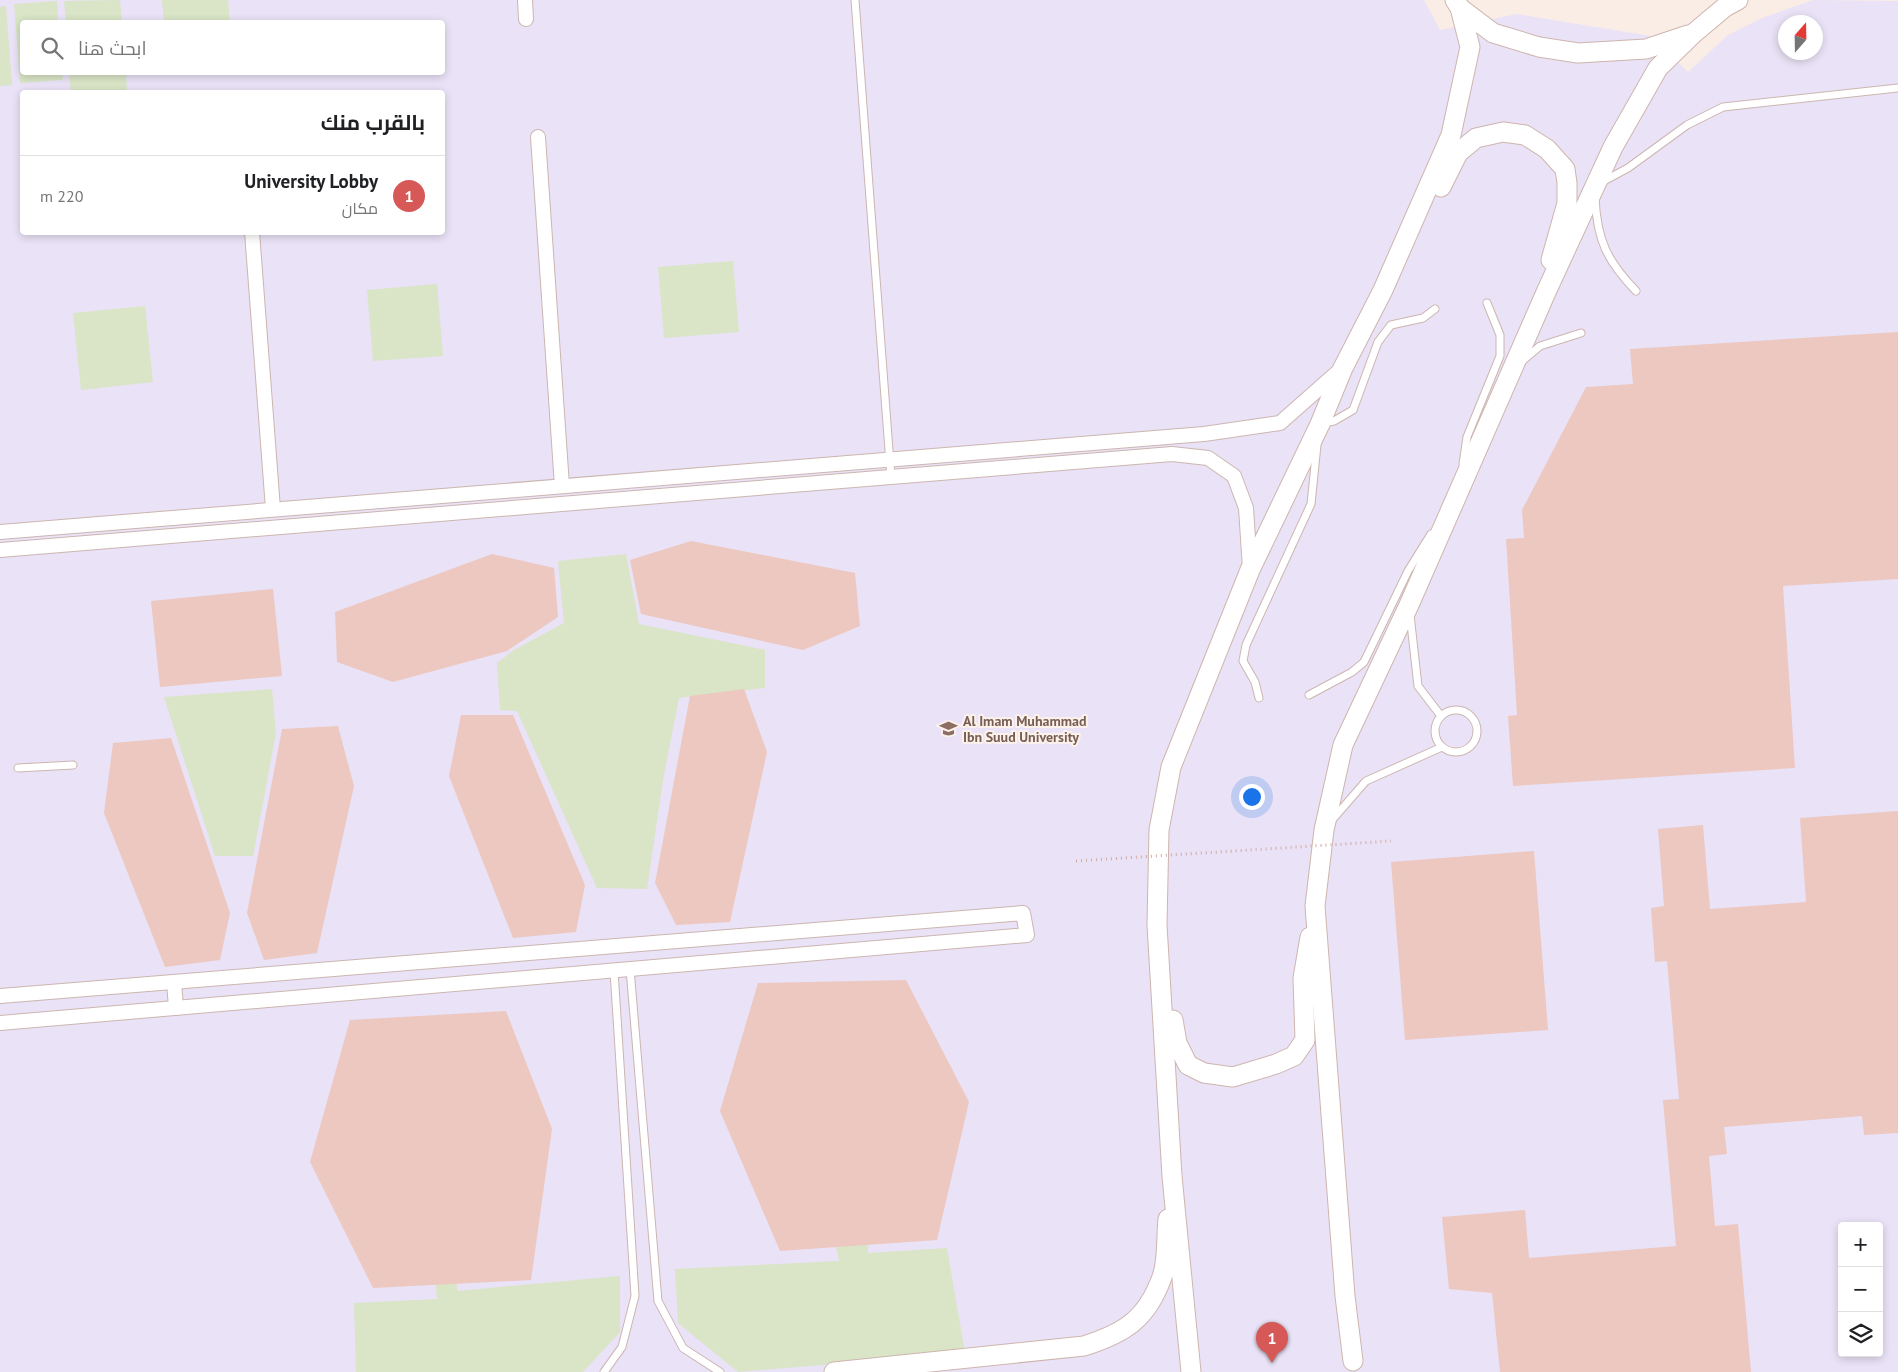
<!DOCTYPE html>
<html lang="ar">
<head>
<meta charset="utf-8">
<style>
  body { margin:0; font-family:"PT Sans",Cairo,sans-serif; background:#f2f2f2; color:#202124; direction:rtl }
  .controls { position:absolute; right:15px; bottom:15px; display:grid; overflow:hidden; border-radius:5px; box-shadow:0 2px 8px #0003 }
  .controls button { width:45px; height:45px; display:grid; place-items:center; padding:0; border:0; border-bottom:1px solid #e0e0e0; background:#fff; color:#202124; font:25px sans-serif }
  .compass { position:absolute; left:1778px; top:15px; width:45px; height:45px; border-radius:50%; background:#fff; box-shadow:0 2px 8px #0003; rotate:20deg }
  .you { position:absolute; left:1251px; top:796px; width:18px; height:18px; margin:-12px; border:4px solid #fff; border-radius:50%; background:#1a73e8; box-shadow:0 0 0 8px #1a73e833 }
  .badge { display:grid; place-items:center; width:32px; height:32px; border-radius:50%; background:#d65958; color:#fff; font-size:16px; font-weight:700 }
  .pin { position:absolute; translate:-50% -41px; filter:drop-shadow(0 1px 2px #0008) }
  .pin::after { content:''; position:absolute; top:26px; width:18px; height:15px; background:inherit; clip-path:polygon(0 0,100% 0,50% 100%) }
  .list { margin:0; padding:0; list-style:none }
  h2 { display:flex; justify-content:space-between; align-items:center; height:65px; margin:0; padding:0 20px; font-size:21px }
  h2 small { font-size:16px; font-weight:400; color:#757577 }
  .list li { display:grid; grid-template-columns:32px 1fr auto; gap:15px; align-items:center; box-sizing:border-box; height:80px; padding:0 20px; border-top:1px solid #e0e0e0 }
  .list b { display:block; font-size:19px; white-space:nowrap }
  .list p { margin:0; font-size:16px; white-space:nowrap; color:#757577 }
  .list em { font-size:16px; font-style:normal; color:#757577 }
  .icon { flex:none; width:28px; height:28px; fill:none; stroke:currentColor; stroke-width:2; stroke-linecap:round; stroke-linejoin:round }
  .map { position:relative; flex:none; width:1898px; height:1372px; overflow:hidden; direction:ltr }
  .search { position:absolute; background:#fff; box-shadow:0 2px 8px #0003; left:20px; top:20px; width:425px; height:55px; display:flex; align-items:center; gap:12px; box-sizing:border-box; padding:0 18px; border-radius:5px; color:#757577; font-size:19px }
  .panel { position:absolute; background:#fff; box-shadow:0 2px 8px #0003; left:20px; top:90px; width:425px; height:145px; border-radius:5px; direction:rtl }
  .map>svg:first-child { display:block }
  .education { fill:#eae2f6; fill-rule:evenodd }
  .green { fill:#d9e5c6 }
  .building { fill:#ecc8c0 }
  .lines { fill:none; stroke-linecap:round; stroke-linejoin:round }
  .lane-casing { stroke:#ccb6b0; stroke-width:9 }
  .street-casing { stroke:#ccb6b0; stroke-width:16 }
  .secondary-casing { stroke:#ceb5ae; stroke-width:21 }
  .lane { stroke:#fff; stroke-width:7 }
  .street { stroke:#fff; stroke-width:14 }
  .secondary { stroke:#fff; stroke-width:19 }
  .path-bridge { stroke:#d0aba4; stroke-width:3; stroke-dasharray:1 4; stroke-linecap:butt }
  .labels { text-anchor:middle; stroke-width:4; stroke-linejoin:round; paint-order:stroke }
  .education-label { font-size:14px; font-weight:bold; fill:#785e54; stroke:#fdf2eb; text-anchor:start }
</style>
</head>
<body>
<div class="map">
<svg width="1898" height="1372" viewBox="0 0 1898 1372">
  <rect width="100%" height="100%" fill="#faede5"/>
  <path class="education" d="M 0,0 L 1424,0 L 1440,30 L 1517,14 L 1651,36 L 1688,72 L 1728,35 L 1762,18 L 1813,0 L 1898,1 L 1898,1372 L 0,1372 ZM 22,22 L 442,22 L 442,72 L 22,72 ZM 1786,22 L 1816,22 L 1816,52 L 1786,52 ZM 22,92 L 442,92 L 442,232 L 22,232 ZM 1842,1226 L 1879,1226 L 1879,1353 L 1842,1353 Z"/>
  <g class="green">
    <polygon points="120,0 122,22 66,22 64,1"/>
    <polygon points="162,0 228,0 230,22 164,22"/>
    <polygon points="57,1 58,22 22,22 22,72 62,73 63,80 20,83 14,4"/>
    <polygon points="6,6 12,85 0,86 0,7"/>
    <polygon points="69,73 126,73 127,92 71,92"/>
    <polygon points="733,261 739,332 664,338 658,267"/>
    <polygon points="437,284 443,356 373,361 367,290"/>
    <polygon points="145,306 153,382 81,390 73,313"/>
    <polygon points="626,554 639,624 765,650 765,688 679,698 663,780 647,889 597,888 517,711 500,710 497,663 514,650 564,623 558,561"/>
    <polygon points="272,689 276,733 253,856 215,856 164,697"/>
    <polygon points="812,1130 863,1170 868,1253 947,1248 965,1353 738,1372 678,1323 675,1269 839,1261"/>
    <polygon points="452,1201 457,1291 620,1276 620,1332 583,1372 356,1372 354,1303 437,1299 429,1223"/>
  </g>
  <g class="building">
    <polygon points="1898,332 1898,579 1783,586 1795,768 1513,786 1508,716 1517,715 1506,539 1524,538 1522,510 1586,387 1633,384 1630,349"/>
    <polygon points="691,541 855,573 860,626 803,650 641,614 630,560"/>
    <polygon points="492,554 554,568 558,617 507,651 393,682 337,662 335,612"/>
    <polygon points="273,589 282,676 160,687 151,601"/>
    <polygon points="744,689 767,752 730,922 676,925 655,883 690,696"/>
    <polygon points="461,715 513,715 585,885 576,932 513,938 449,776"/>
    <polygon points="338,726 354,786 317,953 264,960 247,913 282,729"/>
    <polygon points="171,738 230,913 220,960 165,967 104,813 113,743"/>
    <polygon points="1898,811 1898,1133 1864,1135 1862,1116 1724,1127 1727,1154 1709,1156 1715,1226 1738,1224 1751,1372 1500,1372 1492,1293 1449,1289 1442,1217 1525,1210 1529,1258 1676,1246 1663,1100 1679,1099 1667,961 1655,962 1651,908 1664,906 1658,829 1703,825 1710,909 1806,902 1800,818"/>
    <polygon points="1534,851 1548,1030 1405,1040 1391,862"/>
    <polygon points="906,980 969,1102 937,1240 780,1251 720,1111 758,983"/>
    <polygon points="506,1011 552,1129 531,1280 373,1288 310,1162 350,1020"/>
  </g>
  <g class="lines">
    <defs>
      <g id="lane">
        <polyline points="855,0 891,477"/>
        <polyline points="1602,182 1628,168 1687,125 1723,107 1898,88"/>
        <path d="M 1595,198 C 1597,240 1607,261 1636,291"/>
        <polyline points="1521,362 1540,346 1581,333"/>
        <polyline points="1324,423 1334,421 1353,410 1378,342 1391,325 1423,318 1435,309"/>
        <polyline points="1463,464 1467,437 1500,356 1500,335 1487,303"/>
        <polyline points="1410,615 1418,686 1441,716"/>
        <polyline points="1309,695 1352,672 1364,662 1408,571 1431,534"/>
        <polyline points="1259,698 1255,682 1243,661 1246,645 1311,504 1317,445"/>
        <circle cx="1456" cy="731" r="21"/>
        <polyline points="18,768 73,765"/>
        <polyline points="1332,820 1366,781 1442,747"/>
        <polyline points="630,969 658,1301 683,1348 720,1372"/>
        <polyline points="604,1372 622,1347 635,1296 614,971"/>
      </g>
      <g id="street">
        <polyline points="525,0 526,19"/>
        <polyline points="538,137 562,486"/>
        <polyline points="252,232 273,509"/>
        <polyline points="0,532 1204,434 1280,423 1340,370"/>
        <polyline points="0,550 1172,454 1208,458 1234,476 1246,508 1250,569"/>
        <polyline points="174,982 176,1008"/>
        <polyline points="0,996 1023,913 1027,935 0,1023"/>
      </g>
      <g id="secondary">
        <polyline points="1460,8 1493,33 1539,47 1578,53 1646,49 1688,35"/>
        <polyline points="1441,187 1458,153 1476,138 1503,132 1525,135 1547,149 1565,169 1567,183 1567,203 1551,260"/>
        <polyline points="1173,1020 1177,1043 1188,1065 1204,1073 1233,1077 1276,1064 1294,1056 1305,1040 1303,978 1310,937"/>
        <polyline points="1353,1361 1345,1296 1315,906 1324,830 1343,745 1409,605 1547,290 1613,147 1658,68 1694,33 1725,7 1738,0"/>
        <path d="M 834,1372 L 1084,1346 C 1125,1333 1147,1319 1162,1277 C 1168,1261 1166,1237 1168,1219"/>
        <polyline points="1191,1372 1172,1176 1157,925 1159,830 1171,767 1250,570 1320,424 1343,368 1383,290 1451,135 1470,47 1460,8 1455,0"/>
      </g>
    </defs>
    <use href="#lane" class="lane-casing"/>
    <use href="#street" class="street-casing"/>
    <use href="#secondary" class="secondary-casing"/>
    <use href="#lane" class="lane"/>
    <use href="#street" class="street"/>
    <use href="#secondary" class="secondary"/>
    <polyline class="path-bridge" points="1076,861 1391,841"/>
  </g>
  <defs>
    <symbol id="university-bare" viewBox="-9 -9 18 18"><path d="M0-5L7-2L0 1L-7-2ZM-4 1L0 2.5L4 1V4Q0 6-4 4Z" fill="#8d6e63" stroke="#fdf2eb" stroke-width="2.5" paint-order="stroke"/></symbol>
  </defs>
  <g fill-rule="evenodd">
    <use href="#university-bare" x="936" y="716" width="25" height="25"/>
  </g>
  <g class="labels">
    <g class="education-label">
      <text x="963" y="726">Al Imam Muhammad<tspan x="963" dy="16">Ibn Suud University</tspan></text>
    </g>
  </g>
</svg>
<div class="controls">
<button>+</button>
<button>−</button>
<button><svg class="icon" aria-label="layers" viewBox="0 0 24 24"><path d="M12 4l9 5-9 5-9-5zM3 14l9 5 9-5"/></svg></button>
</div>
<svg class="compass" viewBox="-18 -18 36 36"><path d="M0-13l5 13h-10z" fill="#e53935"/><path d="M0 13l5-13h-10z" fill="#757577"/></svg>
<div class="you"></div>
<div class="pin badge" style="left:1272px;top:1363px">1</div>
<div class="search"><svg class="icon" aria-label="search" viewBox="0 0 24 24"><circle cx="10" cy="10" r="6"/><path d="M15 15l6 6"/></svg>ابحث هنا</div>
<section class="panel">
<h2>بالقرب منك<small></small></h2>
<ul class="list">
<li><span class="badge">1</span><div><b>University Lobby</b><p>مكان</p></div><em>220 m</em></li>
</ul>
</section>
</div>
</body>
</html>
